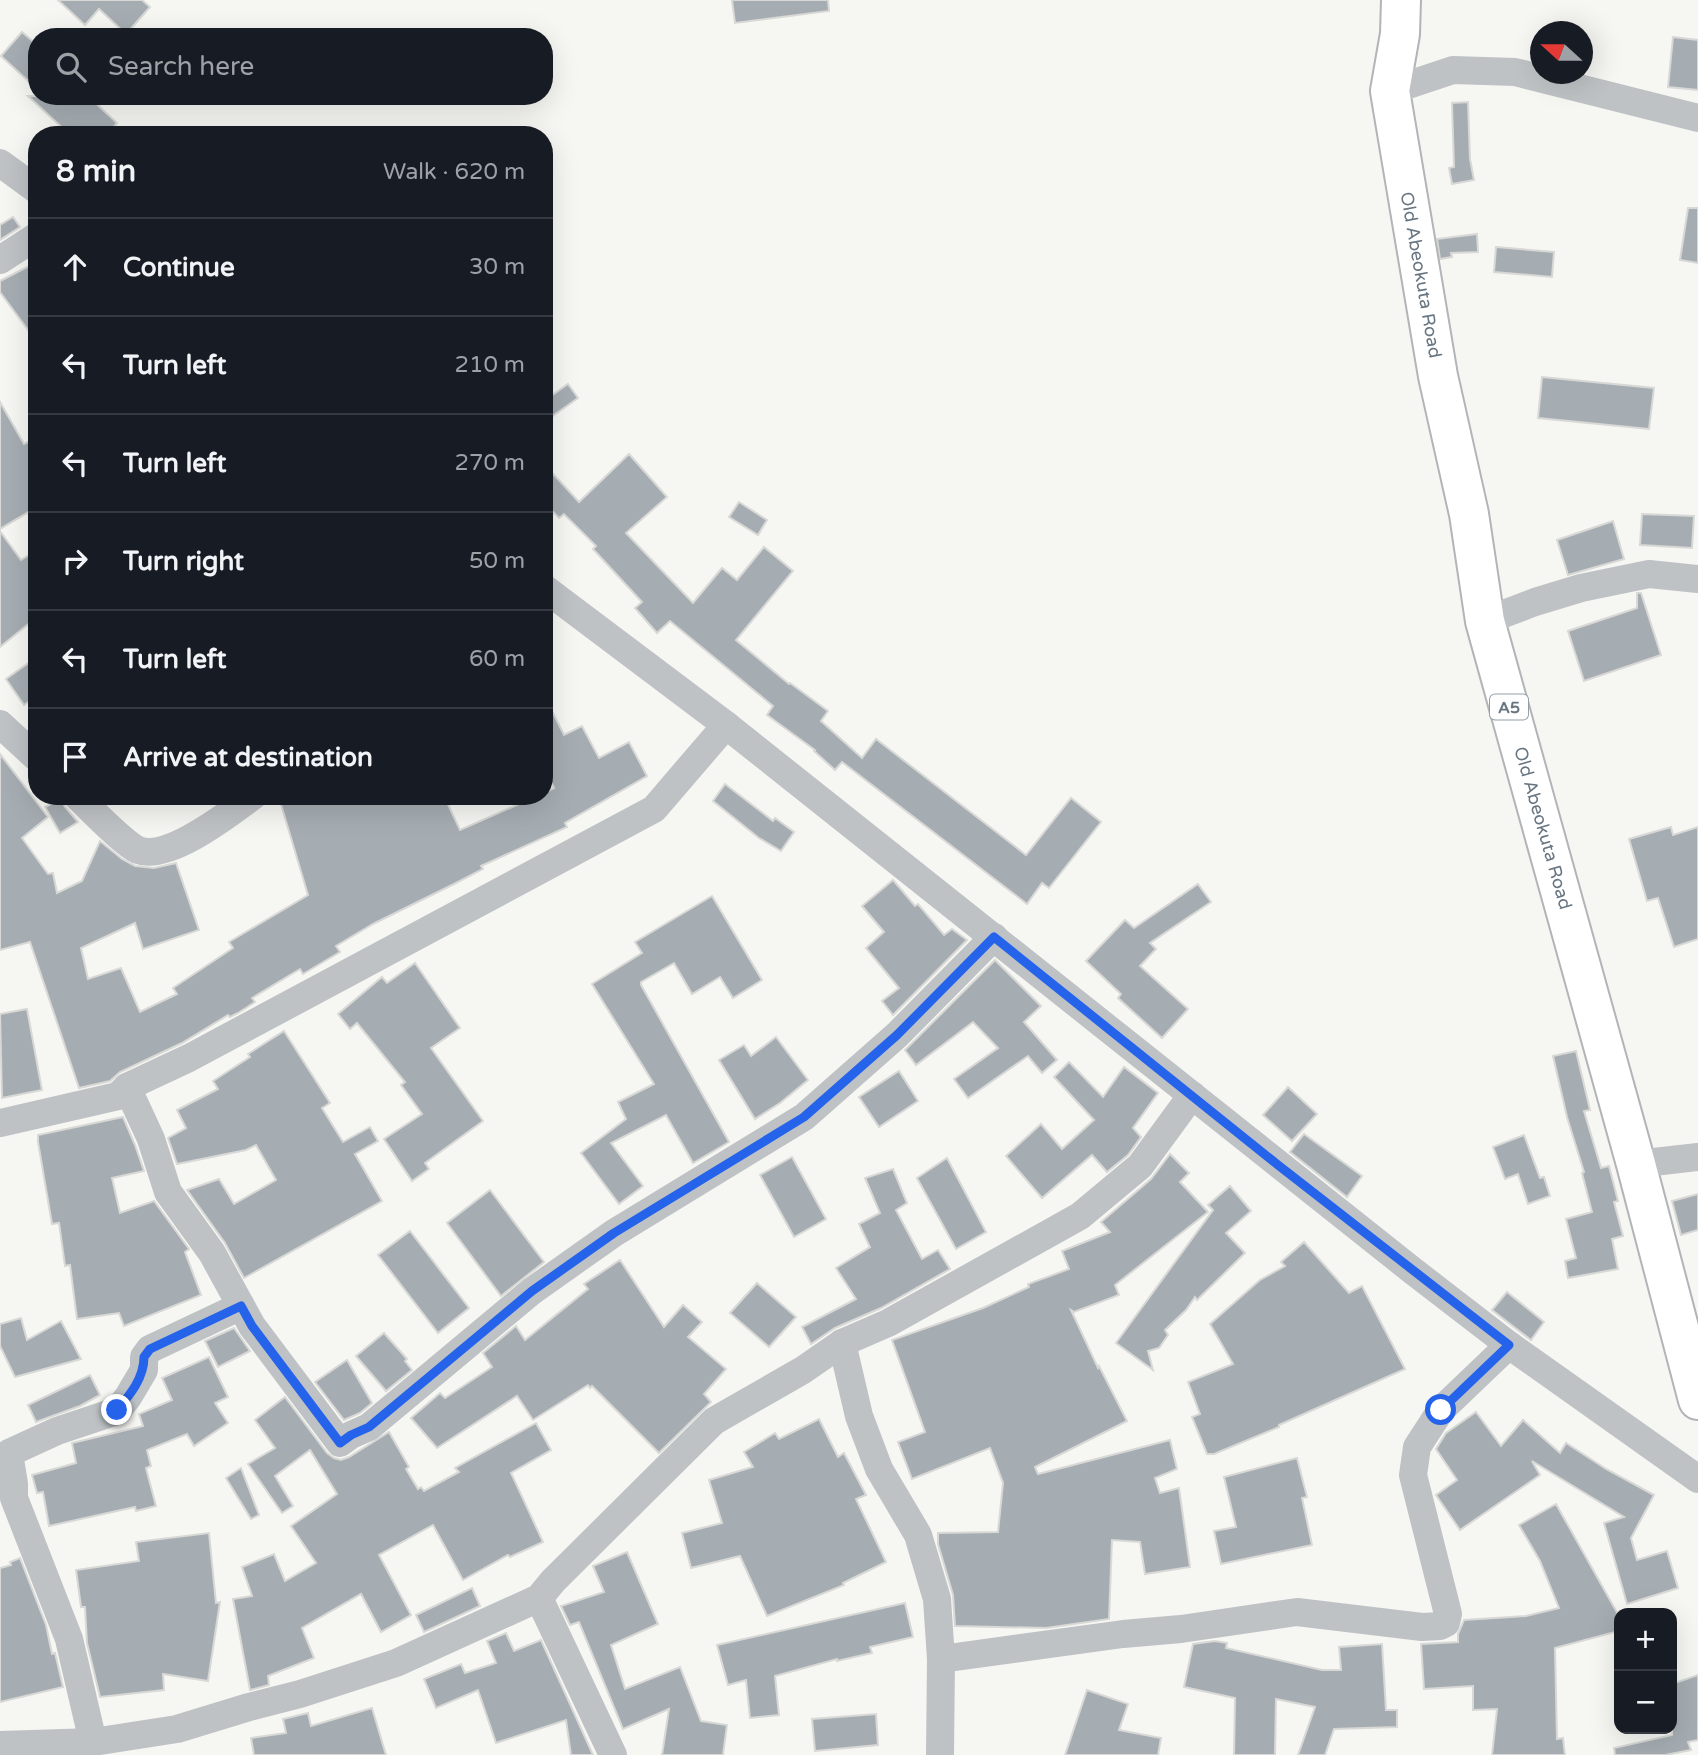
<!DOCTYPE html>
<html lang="en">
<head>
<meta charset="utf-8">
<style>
  body { margin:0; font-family:"Varela Round",sans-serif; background:#20242c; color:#f1f3f6 }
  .controls { position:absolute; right:21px; bottom:21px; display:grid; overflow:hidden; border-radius:14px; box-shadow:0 7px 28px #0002 }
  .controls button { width:63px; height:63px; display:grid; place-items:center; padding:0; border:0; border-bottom:2px solid #363941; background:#171b24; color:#f1f3f6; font:35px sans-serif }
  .compass { position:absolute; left:1530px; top:21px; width:63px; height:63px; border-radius:50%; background:#171b24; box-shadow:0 7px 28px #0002; rotate:291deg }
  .stop { position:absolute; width:21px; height:21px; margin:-16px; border:5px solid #2563eb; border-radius:50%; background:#fff }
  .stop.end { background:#2563eb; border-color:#fff; box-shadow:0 2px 7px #0008 }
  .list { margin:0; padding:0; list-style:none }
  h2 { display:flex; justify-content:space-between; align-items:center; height:91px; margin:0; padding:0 28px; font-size:30px }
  h2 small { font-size:23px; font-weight:400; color:#9ea1a6 }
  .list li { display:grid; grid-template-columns:46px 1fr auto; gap:21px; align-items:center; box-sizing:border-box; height:98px; padding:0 28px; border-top:2px solid #363941 }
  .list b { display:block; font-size:26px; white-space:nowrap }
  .list em { font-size:23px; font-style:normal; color:#9ea1a6 }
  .icon { flex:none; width:38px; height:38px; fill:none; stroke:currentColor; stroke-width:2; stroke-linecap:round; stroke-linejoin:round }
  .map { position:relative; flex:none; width:1698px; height:1755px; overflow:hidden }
  .search { position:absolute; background:#171b24; box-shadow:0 7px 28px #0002; left:28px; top:28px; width:525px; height:77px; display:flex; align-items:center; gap:18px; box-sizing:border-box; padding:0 24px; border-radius:28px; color:#9ea1a6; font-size:26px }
  .panel { position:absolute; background:#171b24; box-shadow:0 7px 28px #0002; left:28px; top:126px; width:525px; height:679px; border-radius:28px }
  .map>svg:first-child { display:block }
  .building { fill:#a6adb2; stroke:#d8d8d6; stroke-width:2 }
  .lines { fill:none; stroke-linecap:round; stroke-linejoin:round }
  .highway-casing { stroke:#b1b5b8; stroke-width:42 }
  .minor { stroke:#bec2c5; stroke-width:28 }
  .highway { stroke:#fff; stroke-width:38 }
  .route { stroke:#2563eb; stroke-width:9 }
  .labels { text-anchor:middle; stroke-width:7; stroke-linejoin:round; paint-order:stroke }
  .shield { fill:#fff; stroke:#959fa8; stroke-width:2 }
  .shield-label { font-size:16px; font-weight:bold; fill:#687682 }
  .street-label { font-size:18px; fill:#687682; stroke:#fff }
</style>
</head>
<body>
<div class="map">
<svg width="1698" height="1755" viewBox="0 0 1698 1755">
  <rect width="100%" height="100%" fill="#f6f6f3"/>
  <g class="building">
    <polygon points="58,0 142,0 150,7 126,34 99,9 85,25"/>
    <polygon points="732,0 828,0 829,11 735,23"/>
    <polygon points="22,32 37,45 37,89 1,56"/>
    <polygon points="1673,37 1698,40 1698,90 1668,87"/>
    <polygon points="28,96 88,96 117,123 107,135 70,135"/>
    <polygon points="1468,102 1470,159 1474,180 1452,184 1449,168 1454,167 1452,103"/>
    <polygon points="1688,208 1698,208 1698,263 1680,260"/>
    <polygon points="13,217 20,227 0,240 0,225"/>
    <polygon points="1477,234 1478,252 1451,253 1452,257 1440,259 1437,239"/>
    <polygon points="1496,247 1554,252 1552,277 1494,272"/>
    <polygon points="31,265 37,276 37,342 0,292 0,281"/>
    <polygon points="1542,377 1654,388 1649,429 1538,418"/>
    <polygon points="568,384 578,398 544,422 544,401"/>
    <polygon points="0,402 24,444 37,437 37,507 0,529"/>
    <polygon points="629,454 667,497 626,533 693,603 722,568 737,580 764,547 793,571 736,640 789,684 790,683 828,711 821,721 862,758 876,739 1026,855 1071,798 1101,822 1049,888 1042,883 1027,904 842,762 835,770 814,751 815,750 767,715 773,706 670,621 657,633 635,608 642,602 593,549 596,546 564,514 559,518 544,502 544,464 579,502"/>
    <polygon points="739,502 767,520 758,535 729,517"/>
    <polygon points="1642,514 1694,516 1692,548 1640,545"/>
    <polygon points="1613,521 1624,559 1568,575 1557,540"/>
    <polygon points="0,531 21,560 37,550 37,617 0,647"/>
    <polygon points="1637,593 1641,593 1661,655 1584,681 1568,631 1637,608"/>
    <polygon points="37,657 37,696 24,705 6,679"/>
    <polygon points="544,695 564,735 582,726 599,758 629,742 647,776 565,823 567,827 481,866 483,869 454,884 373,924 336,946 340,952 303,974 300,969 252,998 255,1002 238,1013 230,1017 228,1015 182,1043 120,1072 110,1081 79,1088 30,942 0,950 0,754 48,817 22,838 48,874 53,873 57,893 82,881 100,841 122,859 135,866 154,868 176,863 199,930 143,949 135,923 81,948 88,979 121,968 140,1012 177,994 173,988 233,948 229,942 308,895 280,801 296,796 444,796 460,830 537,796 544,796 544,793 554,788 544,767"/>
    <polygon points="725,784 773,821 775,818 794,832 781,851 759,838 713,801"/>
    <polygon points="61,799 65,807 78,822 60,833 45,807"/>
    <polygon points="1671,827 1673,835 1698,827 1698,939 1674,947 1658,898 1647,901 1629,839"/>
    <polygon points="893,880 915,906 918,904 944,935 952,929 967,940 893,1015 882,1001 899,988 866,948 884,932 862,906"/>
    <polygon points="1198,884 1211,902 1150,943 1156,949 1140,966 1188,1009 1162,1038 1118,998 1121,994 1086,961 1125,920 1134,928"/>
    <polygon points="712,896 762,980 733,998 720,977 692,994 674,963 641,982 641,985 729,1142 693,1163 666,1115 611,1143 643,1186 619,1204 581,1153 626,1119 618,1102 654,1084 592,984 642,953 635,942"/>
    <polygon points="995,960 1041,1006 1024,1022 1057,1060 1042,1073 1028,1056 968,1098 954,1079 998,1048 973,1022 916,1065 905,1050"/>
    <polygon points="415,963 460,1028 431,1048 483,1121 425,1163 429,1169 412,1181 384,1139 422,1114 401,1085 405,1082 357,1023 350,1029 338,1014 382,977 387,983"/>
    <polygon points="27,1009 42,1090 2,1098 0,1014"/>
    <polygon points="284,1031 330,1103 322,1108 343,1142 370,1127 378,1141 355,1154 382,1201 244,1278 225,1243 187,1190 219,1179 234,1204 276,1180 256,1145 246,1150 177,1164 168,1138 186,1128 177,1110 218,1089 213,1081 250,1057 248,1054"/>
    <polygon points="776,1037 808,1080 780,1103 755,1119 719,1060 744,1045 751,1056"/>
    <polygon points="1576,1051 1590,1110 1584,1111 1601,1168 1609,1166 1618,1201 1614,1202 1623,1236 1612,1239 1618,1269 1568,1278 1565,1261 1576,1258 1566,1219 1592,1212 1582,1173 1584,1172 1567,1117 1553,1056"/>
    <polygon points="1069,1062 1103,1097 1124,1067 1158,1093 1133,1128 1141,1137 1128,1155 1107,1172 1092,1155 1042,1198 1006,1156 1041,1124 1062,1149 1094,1120 1054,1077"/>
    <polygon points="899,1071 918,1101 879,1127 859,1097"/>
    <polygon points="1288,1087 1317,1114 1292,1141 1263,1115"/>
    <polygon points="123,1117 135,1145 144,1171 112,1178 120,1213 154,1201 189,1249 185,1252 201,1295 124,1326 119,1313 77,1319 70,1265 65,1266 59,1223 52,1224 38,1142 38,1135"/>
    <polygon points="1304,1134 1362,1176 1347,1197 1290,1152"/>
    <polygon points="1524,1135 1540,1178 1544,1177 1550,1196 1528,1204 1518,1174 1505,1179 1493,1147"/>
    <polygon points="1170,1154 1189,1173 1180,1182 1208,1212 1115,1285 1119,1295 1074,1312 1071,1310 1098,1368 1099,1366 1127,1421 1035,1467 1038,1474 1170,1440 1177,1469 1155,1478 1160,1493 1179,1488 1190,1567 1145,1574 1140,1542 1112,1540 1109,1619 1046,1628 955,1626 953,1595 938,1544 938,1533 998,1532 1003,1483 990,1448 912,1479 898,1442 925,1432 892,1340 983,1308 1029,1287 1028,1284 1069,1269 1062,1251 1110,1232 1101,1222 1151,1179"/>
    <polygon points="792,1157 826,1219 794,1237 760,1175"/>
    <polygon points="947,1158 986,1232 956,1249 917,1178"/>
    <polygon points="893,1169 907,1203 896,1210 922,1259 938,1250 950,1269 881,1308 835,1328 811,1344 802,1327 856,1299 836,1268 870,1247 859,1224 880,1213 865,1178"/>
    <polygon points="1230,1186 1251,1211 1226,1233 1245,1253 1197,1300 1195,1297 1186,1310 1165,1330 1168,1335 1159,1348 1148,1351 1153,1370 1116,1343 1213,1210 1208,1205"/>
    <polygon points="490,1190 544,1262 501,1296 447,1223"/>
    <polygon points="1698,1194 1698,1230 1681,1235 1672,1201"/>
    <polygon points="410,1231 469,1308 438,1333 378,1255"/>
    <polygon points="1304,1242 1349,1293 1362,1286 1405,1369 1279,1425 1279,1427 1214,1454 1207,1454 1192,1417 1200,1414 1188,1382 1233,1364 1210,1324 1260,1280 1285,1266 1281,1262"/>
    <polygon points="620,1260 664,1327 683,1305 702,1322 688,1337 726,1369 704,1394 711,1402 659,1453 592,1386 590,1388 588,1385 533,1420 517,1396 437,1448 411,1418 440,1393 445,1398 492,1367 483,1353 516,1326 525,1340 588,1289 584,1284"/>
    <polygon points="757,1283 796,1317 769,1347 730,1313"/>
    <polygon points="1507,1292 1544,1322 1531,1340 1492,1310"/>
    <polygon points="21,1318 27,1340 61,1321 81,1359 15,1377 0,1346 0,1324"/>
    <polygon points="234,1328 250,1351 218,1367 205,1341"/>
    <polygon points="384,1333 407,1359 405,1361 412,1370 386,1391 356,1356"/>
    <polygon points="209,1357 228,1397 215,1403 228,1423 194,1446 187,1434 147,1450 151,1466 146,1468 156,1506 136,1511 135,1507 49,1526 43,1492 37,1493 32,1475 76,1463 72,1443 143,1426 139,1414 172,1400 162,1378"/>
    <polygon points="347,1360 372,1403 360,1413 344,1420 315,1382"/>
    <polygon points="90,1375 100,1395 80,1406 36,1422 28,1405"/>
    <polygon points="285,1397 327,1453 334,1458 341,1460 349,1457 389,1432 409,1467 406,1469 418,1489 421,1487 424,1491 459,1472 455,1468 536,1423 551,1450 511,1473 543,1542 510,1557 508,1555 463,1580 433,1525 379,1555 411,1615 381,1632 361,1594 302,1628 314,1658 268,1676 269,1685 250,1690 233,1599 252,1596 242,1567 274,1554 285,1581 316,1563 291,1526 337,1494 310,1450 275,1476 293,1506 282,1513 248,1464 275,1448 255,1420"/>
    <polygon points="1476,1412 1501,1446 1523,1420 1560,1453 1566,1443 1606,1469 1654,1495 1631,1538 1637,1560 1667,1551 1678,1588 1627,1604 1604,1523 1624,1517 1532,1461 1540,1475 1460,1530 1436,1495 1457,1480 1436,1449 1446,1433"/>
    <polygon points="819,1419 838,1457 844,1453 866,1495 856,1499 886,1562 843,1583 844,1585 767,1616 740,1556 691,1568 682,1533 722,1523 709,1480 753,1467 744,1452 775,1433 779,1439"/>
    <polygon points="1297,1458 1307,1497 1302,1498 1312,1545 1221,1564 1214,1531 1236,1527 1224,1477"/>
    <polygon points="241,1468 259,1515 251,1519 226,1478"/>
    <polygon points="1556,1504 1619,1616 1619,1631 1555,1648 1557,1739 1563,1738 1565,1755 1492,1755 1497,1709 1473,1710 1473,1686 1424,1689 1421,1644 1458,1642 1458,1634 1464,1620 1526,1616 1559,1608 1540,1561 1519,1525"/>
    <polygon points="209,1533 216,1603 220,1602 208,1681 163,1674 164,1690 100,1697 87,1643 85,1607 81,1607 76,1570 139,1561 136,1542"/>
    <polygon points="627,1552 658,1624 611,1645 625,1689 680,1667 701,1721 727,1725 723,1755 662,1755 669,1709 623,1729 579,1622 570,1625 561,1606 604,1592 593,1566"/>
    <polygon points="20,1558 46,1625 52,1654 55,1653 63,1687 0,1702 0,1568 11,1565 10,1562"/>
    <polygon points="472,1588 480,1606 424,1632 416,1615"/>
    <polygon points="905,1603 913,1637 870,1647 872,1653 837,1661 837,1659 775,1676 779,1715 750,1718 746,1680 728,1685 717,1645"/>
    <polygon points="506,1633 514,1651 541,1640 593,1755 571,1755 566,1720 496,1743 478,1690 436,1708 424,1679 461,1664 465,1673 496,1663 487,1641"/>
    <polygon points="1215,1641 1227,1643 1226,1648 1322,1670 1341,1670 1339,1647 1382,1644 1386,1710 1397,1710 1397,1727 1334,1729 1325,1755 1298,1755 1315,1707 1276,1699 1275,1755 1234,1755 1235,1698 1184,1687 1193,1644"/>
    <polygon points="1698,1675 1698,1740 1688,1742 1691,1750 1665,1755 1615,1755 1614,1748 1672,1735 1672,1684"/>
    <polygon points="1087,1690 1128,1704 1119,1730 1161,1738 1158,1755 1065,1755"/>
    <polygon points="372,1708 386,1755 254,1755 251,1738 286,1733 283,1719 308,1713 311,1726"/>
    <polygon points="876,1714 878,1745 815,1751 812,1719"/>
  </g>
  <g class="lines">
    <defs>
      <polyline id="highway" points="1401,0 1400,34 1390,91 1438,376 1469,514 1485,621 1636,1164 1698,1400"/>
    </defs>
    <use href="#highway" class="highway-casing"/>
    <g class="minor">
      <polyline points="1390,91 1453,70 1515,72 1698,118"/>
      <polyline points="0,163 37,190"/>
      <polyline points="0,260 37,236"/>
      <polyline points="544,588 726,725 1413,1271 1509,1345 1698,1479"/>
      <polyline points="1485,621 1535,602 1581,588 1649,574 1698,579"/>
      <polyline points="0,724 37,758"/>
      <path d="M 77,796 C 91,809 123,843 138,850 C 168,862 230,813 253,796"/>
      <polyline points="127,1087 151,1139 168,1192 212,1253 252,1326 340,1443 351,1435 369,1427 532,1291 614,1233 804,1117 897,1035 994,937"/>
      <polyline points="0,1123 118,1096 127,1087 189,1058 654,809 726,725"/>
      <polyline points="1636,1164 1698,1157"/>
      <polyline points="842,1343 859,1416 879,1469 918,1535 937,1599 941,1659 940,1755"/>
      <polyline points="539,1598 613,1755"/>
      <polyline points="941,1659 1123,1634 1181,1629 1297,1612 1422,1627 1440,1626 1446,1623 1448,1614 1413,1475 1417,1447 1441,1410 1509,1345"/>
      <polyline points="93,1742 69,1639 14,1498 14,1484 9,1453 57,1431 117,1411 128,1397 144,1370 144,1357 150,1349 241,1306"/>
      <polyline points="0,1745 93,1742 177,1729 249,1707 300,1694 396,1663 539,1598 553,1581 714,1421 803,1370 842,1343 888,1323 1080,1216 1140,1166 1192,1095"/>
    </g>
    <use href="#highway" class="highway"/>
  </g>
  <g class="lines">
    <path class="route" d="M 117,1410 C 130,1395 144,1378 144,1357 L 150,1349 L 241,1306 L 252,1326 L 340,1443 L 351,1435 L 369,1427 L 532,1291 L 614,1233 L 804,1117 L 897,1035 L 994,937 L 1278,1165 L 1509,1345 L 1441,1410"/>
  </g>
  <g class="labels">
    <rect class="shield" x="1490" y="694.5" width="38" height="25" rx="5"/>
    <g class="shield-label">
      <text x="1509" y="713">A5</text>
    </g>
    <g class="street-label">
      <text transform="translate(1421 275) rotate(80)" y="6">Old Abeokuta Road</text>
      <text transform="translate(1543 828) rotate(74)" y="6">Old Abeokuta Road</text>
    </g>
  </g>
</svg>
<div class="controls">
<button>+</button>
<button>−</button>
</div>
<svg class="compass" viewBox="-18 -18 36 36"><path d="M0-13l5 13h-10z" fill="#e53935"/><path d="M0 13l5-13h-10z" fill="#9ea1a6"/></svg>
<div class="stop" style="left:1441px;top:1410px"></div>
<div class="stop end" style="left:117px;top:1410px"></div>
<div class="search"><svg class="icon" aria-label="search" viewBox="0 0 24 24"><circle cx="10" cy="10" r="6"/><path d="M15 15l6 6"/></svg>Search here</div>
<section class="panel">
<h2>8 min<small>Walk · 620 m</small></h2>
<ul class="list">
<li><svg class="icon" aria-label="ahead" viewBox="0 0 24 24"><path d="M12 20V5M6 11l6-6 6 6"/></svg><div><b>Continue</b></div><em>30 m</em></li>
<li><svg class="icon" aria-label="left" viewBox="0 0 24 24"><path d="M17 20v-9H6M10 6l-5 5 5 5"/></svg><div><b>Turn left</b></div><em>210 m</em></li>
<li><svg class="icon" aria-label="left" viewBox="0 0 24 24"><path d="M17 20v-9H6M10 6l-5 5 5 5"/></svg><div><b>Turn left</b></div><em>270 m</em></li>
<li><svg class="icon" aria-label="right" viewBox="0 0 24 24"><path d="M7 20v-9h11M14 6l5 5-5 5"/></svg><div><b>Turn right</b></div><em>50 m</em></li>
<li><svg class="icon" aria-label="left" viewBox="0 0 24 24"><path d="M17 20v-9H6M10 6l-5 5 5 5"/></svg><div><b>Turn left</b></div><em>60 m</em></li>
<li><svg class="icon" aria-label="arrive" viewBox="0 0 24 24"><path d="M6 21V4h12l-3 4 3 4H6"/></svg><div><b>Arrive at destination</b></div></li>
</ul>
</section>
</div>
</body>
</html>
